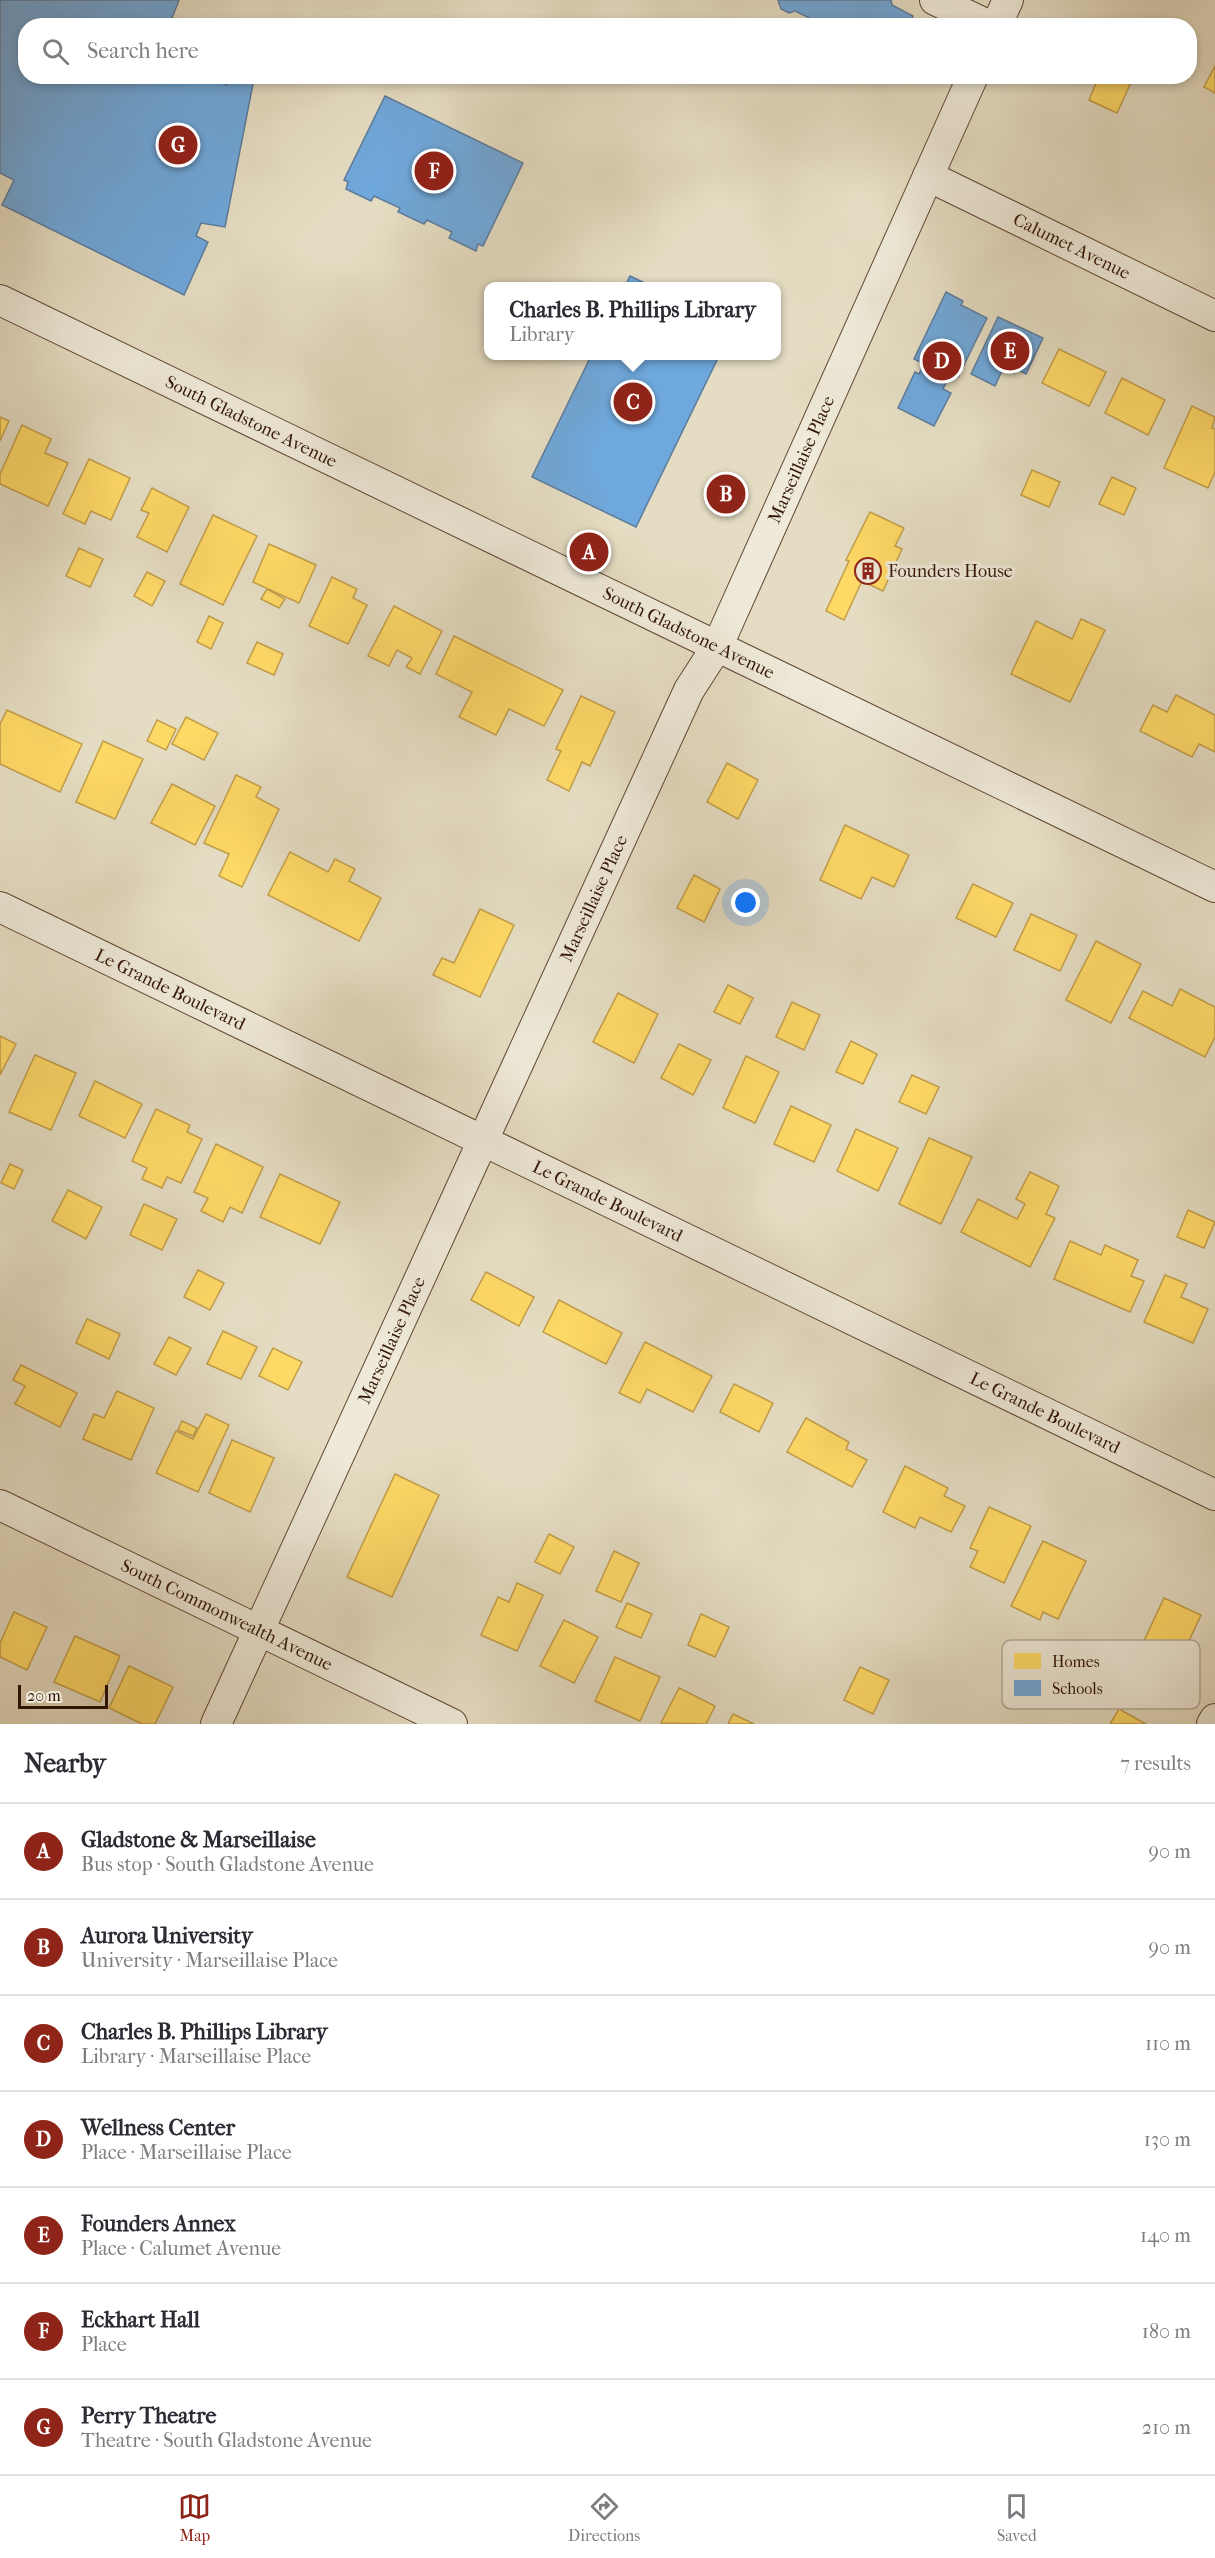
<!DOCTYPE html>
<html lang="en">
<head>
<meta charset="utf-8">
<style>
  body { margin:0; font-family:"IM FELL French Canon",serif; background:#f7f7f7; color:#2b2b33 }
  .scale { position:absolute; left:18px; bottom:15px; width:90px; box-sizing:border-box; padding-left:6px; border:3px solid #331506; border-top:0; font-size:16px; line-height:21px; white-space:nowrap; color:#331506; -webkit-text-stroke:4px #eee9d8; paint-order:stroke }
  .you { position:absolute; left:746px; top:903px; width:21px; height:21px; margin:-15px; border:4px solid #fff; border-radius:50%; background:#1a73e8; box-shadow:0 0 0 9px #1a73e833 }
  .badge { display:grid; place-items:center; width:39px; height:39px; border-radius:50%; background:#8f2418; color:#fff; font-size:20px; font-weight:700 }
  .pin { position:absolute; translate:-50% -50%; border:3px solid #fff; box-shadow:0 2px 6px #0006 }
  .popup { position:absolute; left:484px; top:282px; width:297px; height:78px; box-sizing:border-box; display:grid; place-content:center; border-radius:12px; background:#fff; filter:drop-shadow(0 2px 4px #0005); font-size:20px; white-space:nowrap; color:#7c7c81 }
  .popup b { font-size:22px; color:#2b2b33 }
  .popup::after { content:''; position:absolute; left:50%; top:100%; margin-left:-12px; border:12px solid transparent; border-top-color:#fff }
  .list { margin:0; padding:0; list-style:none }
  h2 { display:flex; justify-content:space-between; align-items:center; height:78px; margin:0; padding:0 24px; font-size:26px }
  h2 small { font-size:20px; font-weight:400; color:#7c7c81 }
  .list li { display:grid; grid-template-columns:39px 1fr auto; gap:18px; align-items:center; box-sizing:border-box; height:96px; padding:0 24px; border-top:2px solid #e1e1e2 }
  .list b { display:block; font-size:22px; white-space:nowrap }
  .list p { margin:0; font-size:20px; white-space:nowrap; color:#7c7c81 }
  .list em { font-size:20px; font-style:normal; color:#7c7c81 }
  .icon { flex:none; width:33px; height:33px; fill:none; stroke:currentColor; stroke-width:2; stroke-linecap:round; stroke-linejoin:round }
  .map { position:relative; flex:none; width:1215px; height:1724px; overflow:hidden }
  .search { position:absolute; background:#fff; box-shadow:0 3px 9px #0003; left:18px; right:18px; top:18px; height:66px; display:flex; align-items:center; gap:15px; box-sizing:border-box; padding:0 21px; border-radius:24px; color:#7c7c81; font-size:22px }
  .sheet { height:750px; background:#fff }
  nav { display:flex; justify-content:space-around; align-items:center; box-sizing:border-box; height:84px; border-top:2px solid #e1e1e2; background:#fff; font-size:16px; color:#7c7c81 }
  nav a { display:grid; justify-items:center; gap:3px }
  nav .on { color:#8f2418 }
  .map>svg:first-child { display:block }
  .homes { fill:#ffd966; stroke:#c29e49; stroke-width:1.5 }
  .schools { fill:#6fa8dc; stroke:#5d7c9c; stroke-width:1.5 }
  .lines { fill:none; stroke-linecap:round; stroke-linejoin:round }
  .minor-casing { stroke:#604735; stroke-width:32 }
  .minor { stroke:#eee9d8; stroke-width:30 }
  .labels { text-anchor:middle; stroke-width:6; stroke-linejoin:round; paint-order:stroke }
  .street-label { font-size:18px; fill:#331506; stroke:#eee9d8 }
  .poi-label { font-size:18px; fill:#331506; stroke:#eee9d8; text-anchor:start }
  .key { fill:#eee9d8; stroke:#b6a999; stroke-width:1.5 }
  .key-label { font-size:16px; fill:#331506 }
</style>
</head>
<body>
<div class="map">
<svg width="1215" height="1724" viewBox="0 0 1215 1724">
  <rect width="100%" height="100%" fill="#e5ddc3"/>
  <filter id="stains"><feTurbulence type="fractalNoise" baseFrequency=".00333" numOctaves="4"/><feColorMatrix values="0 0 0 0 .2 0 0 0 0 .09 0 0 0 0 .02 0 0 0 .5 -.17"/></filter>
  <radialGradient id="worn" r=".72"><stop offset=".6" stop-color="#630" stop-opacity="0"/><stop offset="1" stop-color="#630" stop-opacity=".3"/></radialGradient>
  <g class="homes">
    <polygon points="1215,66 1215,93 1204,87"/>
    <polygon points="1099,76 1134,76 1117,113 1089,100"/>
    <polygon points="1059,349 1106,372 1089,406 1042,383"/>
    <polygon points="1122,378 1165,400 1148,435 1105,413"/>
    <polygon points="1192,406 1215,417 1212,428 1215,429 1215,472 1208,488 1164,468"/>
    <polygon points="0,417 9,421 0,441"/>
    <polygon points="22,425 51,439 45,453 68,463 48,506 0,484 0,474"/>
    <polygon points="89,459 130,478 111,520 91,511 85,524 63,514"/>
    <polygon points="1032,470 1060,482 1049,507 1021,495"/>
    <polygon points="1112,477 1136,488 1124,515 1099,504"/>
    <polygon points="152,488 189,507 167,552 137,537 149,513 141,510"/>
    <polygon points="870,512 904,528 895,546 902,549 883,591 862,581 844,620 826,611 849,561 846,560"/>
    <polygon points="213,515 257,536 223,605 180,584"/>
    <polygon points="269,544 316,565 299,603 253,582"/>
    <polygon points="79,548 103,559 90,587 66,576"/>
    <polygon points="147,572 165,581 152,606 134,596"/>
    <polygon points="332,577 357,589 353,598 367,605 348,644 309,626"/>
    <polygon points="267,589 285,599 279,608 261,599"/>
    <polygon points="394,606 442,631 420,674 406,667 412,658 397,650 389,666 368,656"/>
    <polygon points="209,616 223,623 211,649 197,642"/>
    <polygon points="1081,619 1105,630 1070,702 1011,674 1036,621 1072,639"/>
    <polygon points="454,636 563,690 544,726 509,709 496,735 459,717 472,692 436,674"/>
    <polygon points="257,642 283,654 274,675 247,663"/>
    <polygon points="1176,695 1215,715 1215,752 1199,744 1192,757 1140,731 1153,705 1167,712"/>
    <polygon points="581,696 615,712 590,766 582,762 569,791 547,780 561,751 556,749"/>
    <polygon points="7,710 82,744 60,792 0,764 0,724"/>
    <polygon points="186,717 218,733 204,760 172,744"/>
    <polygon points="157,720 176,729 166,750 147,741"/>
    <polygon points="103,741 143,759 115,819 76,802"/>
    <polygon points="727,763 758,780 738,819 707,802"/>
    <polygon points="236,775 261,787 256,797 279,809 242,887 219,876 229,854 204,843"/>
    <polygon points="172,784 215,806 195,845 151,823"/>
    <polygon points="845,825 909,855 894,887 872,877 861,899 820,880"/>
    <polygon points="290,852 328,872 335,859 355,869 349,881 381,898 359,941 268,895"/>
    <polygon points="694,875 720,889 704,922 677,908"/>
    <polygon points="973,884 1013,903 996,937 956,918"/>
    <polygon points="480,909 514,925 480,997 433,975 442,958 454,963"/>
    <polygon points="1031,914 1077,935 1060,971 1014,950"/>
    <polygon points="1096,941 1141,964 1111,1023 1066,1000"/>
    <polygon points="728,985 753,998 740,1024 714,1012"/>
    <polygon points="1180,989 1215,1007 1215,1037 1205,1057 1129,1018 1143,991 1172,1006"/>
    <polygon points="618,993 658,1014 634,1063 593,1042"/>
    <polygon points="792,1002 820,1015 804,1050 776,1037"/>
    <polygon points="0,1036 16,1044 0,1075"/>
    <polygon points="851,1041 877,1054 863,1084 836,1072"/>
    <polygon points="679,1044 711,1060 693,1095 661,1078"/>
    <polygon points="35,1055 76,1073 51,1130 9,1112"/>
    <polygon points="746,1056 779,1072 755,1123 723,1108"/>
    <polygon points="912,1075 939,1087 926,1114 899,1102"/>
    <polygon points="95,1081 142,1104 125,1138 79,1116"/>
    <polygon points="791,1106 831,1125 814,1162 774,1144"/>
    <polygon points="156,1109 190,1125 187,1132 202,1139 181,1183 167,1177 162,1188 142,1179 147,1168 132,1161"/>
    <polygon points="856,1129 898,1148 878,1191 837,1171"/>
    <polygon points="929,1138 972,1157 941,1224 899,1204"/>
    <polygon points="216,1144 263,1167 242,1213 230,1207 223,1222 201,1211 208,1198 194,1192"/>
    <polygon points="10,1164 23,1170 14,1189 1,1183"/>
    <polygon points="1030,1172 1059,1186 1046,1214 1055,1218 1030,1267 961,1232 978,1199 1017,1219 1025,1204 1016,1199"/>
    <polygon points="280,1174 340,1202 320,1244 260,1217"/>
    <polygon points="68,1190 102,1207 86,1239 52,1221"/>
    <polygon points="144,1204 177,1219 162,1250 130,1235"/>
    <polygon points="1188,1210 1215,1222 1204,1248 1177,1237"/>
    <polygon points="1070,1241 1101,1255 1105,1245 1138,1260 1131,1276 1144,1281 1130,1312 1054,1279"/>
    <polygon points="198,1270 224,1283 210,1310 184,1297"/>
    <polygon points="486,1272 534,1297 519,1326 471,1300"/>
    <polygon points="1165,1275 1187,1284 1181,1297 1208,1309 1193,1343 1144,1322"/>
    <polygon points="559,1300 622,1333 606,1364 543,1332"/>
    <polygon points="87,1319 120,1334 109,1359 76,1343"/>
    <polygon points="223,1331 257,1347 241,1379 207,1364"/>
    <polygon points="169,1337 191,1348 176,1375 154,1364"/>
    <polygon points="645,1342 712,1376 693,1412 647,1389 640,1403 619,1393"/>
    <polygon points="273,1348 302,1362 288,1390 259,1376"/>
    <polygon points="21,1365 77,1393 60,1427 15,1404 25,1386 13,1380"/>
    <polygon points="734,1384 773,1403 759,1432 720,1412"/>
    <polygon points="117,1391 154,1408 131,1460 83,1439 94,1414 104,1418"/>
    <polygon points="206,1414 229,1425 198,1492 156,1473 176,1431 193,1439"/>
    <polygon points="806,1418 849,1442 846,1449 867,1460 852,1487 787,1452"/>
    <polygon points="182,1421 197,1428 193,1436 178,1430"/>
    <polygon points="232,1440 274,1458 250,1512 209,1493"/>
    <polygon points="905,1466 948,1488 944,1496 965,1506 951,1532 920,1517 915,1528 883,1512"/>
    <polygon points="395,1474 439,1495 392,1597 347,1577"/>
    <polygon points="989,1507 1031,1526 1004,1583 970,1567 978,1551 970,1548"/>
    <polygon points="549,1534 574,1547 560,1574 535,1562"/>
    <polygon points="1043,1541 1086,1561 1058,1619 1043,1612 1040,1620 1011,1606"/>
    <polygon points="614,1551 639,1563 621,1602 596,1591"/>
    <polygon points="517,1583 543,1595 517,1651 481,1635 498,1597 509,1602"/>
    <polygon points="1164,1598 1201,1615 1173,1675 1142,1660 1147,1648 1142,1645"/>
    <polygon points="627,1603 652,1614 641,1638 616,1627"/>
    <polygon points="14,1612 47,1627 27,1670 0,1657 0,1643"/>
    <polygon points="701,1614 729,1627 715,1657 688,1645"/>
    <polygon points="564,1620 598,1637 574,1683 540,1666"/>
    <polygon points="75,1636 120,1656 100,1702 54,1682"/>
    <polygon points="1058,1650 1084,1663 1069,1696 1042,1683"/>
    <polygon points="615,1657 660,1677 640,1721 595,1701"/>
    <polygon points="129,1666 173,1687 155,1724 142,1724 109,1708"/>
    <polygon points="860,1667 889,1680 873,1714 844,1700"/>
    <polygon points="679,1688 715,1706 706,1724 661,1723"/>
    <polygon points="1119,1709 1146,1724 1110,1724"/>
    <polygon points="733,1714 754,1724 728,1724"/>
  </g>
  <g class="schools">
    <polygon points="0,0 179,0 169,26 26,26 26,76 220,76 217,81 227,85 228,76 254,79 225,227 201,223 196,236 208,242 184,295 2,205 14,180 0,173"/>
    <polygon points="778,0 891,0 892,5 913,16 908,26 821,26 822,24 795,11 789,13 781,9"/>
    <polygon points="385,96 523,163 483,246 478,244 476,251 449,238 452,232 427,220 424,224 398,212 400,208 374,196 371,201 346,189 348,182 344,180"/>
    <polygon points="630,276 651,286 625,286"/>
    <polygon points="946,292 963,301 961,305 987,318 958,377 951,373 943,389 951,393 934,426 898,408 915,372 919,374 924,364 914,359"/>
    <polygon points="998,317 1043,338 1026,374 1016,369 1014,373 1008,369 1009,366 1005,364 995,386 971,374"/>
    <polygon points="591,356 719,356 636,527 532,477"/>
  </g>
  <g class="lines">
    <defs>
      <g id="minor">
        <polyline points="935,0 990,26"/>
        <polyline points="996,26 1008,0"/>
        <path id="s1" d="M 928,176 L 1215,316"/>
        <path id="s2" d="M 0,300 L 1215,887"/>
        <path id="s3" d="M 0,907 L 1215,1495"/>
        <path id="s4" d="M 0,1505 L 452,1724"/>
        <path id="s5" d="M 216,1724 L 689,690 L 718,645 L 973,76"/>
        <polyline points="1212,1724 1215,1719"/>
      </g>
    </defs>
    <use href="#minor" class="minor-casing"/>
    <use href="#minor" class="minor"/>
  </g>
  <defs>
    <symbol id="building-ring" viewBox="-11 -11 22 22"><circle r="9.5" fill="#eee9d8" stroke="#8f2418" stroke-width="1.5"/><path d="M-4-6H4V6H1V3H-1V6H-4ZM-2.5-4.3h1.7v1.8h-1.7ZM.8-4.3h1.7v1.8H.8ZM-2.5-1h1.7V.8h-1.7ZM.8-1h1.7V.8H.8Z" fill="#8f2418"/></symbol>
  </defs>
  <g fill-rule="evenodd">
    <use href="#building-ring" x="853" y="556" width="30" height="30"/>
  </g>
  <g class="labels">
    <g class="street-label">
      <text dy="6" stroke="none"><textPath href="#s1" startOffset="160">Calumet Avenue</textPath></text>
      <text dy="6" stroke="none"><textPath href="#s2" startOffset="279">South Gladstone Avenue</textPath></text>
      <text dy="6" stroke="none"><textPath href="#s5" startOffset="1394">Marseillaise Place</textPath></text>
      <text dy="6" stroke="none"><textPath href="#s2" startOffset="765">South Gladstone Avenue</textPath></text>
      <text dy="6" stroke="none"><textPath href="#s5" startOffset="908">Marseillaise Place</textPath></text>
      <text dy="6" stroke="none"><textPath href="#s3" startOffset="189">Le Grande Boulevard</textPath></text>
      <text dy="6" stroke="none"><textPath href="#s3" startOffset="675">Le Grande Boulevard</textPath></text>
      <text dy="6" stroke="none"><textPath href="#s5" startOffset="422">Marseillaise Place</textPath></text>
      <text dy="6" stroke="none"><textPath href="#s3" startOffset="1161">Le Grande Boulevard</textPath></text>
      <text dy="6" stroke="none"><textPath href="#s4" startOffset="252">South Commonwealth Avenue</textPath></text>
    </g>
    <g class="poi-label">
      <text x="888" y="577">Founders House</text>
    </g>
  </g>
  <rect x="1002" y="1640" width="198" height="69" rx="9" class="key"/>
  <rect x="1014" y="1653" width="27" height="16" fill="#ffd966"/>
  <rect x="1014" y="1680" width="27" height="16" fill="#6fa8dc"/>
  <g class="key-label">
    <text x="1052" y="1667">Homes</text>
    <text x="1052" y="1694">Schools</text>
  </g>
  <rect width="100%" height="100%" filter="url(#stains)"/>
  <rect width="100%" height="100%" fill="url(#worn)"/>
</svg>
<div class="scale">20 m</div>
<div class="you"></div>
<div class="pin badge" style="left:589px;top:552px">A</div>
<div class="pin badge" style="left:726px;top:494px">B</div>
<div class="pin badge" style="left:633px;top:402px">C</div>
<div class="popup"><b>Charles B. Phillips Library</b>Library</div>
<div class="pin badge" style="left:942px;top:361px">D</div>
<div class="pin badge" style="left:1010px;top:351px">E</div>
<div class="pin badge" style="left:434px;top:171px">F</div>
<div class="pin badge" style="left:178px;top:145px">G</div>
<div class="search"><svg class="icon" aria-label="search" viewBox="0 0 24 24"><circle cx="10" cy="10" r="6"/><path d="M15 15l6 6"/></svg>Search here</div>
</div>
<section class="sheet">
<h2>Nearby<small>7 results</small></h2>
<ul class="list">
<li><span class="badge">A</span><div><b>Gladstone &amp; Marseillaise</b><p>Bus stop · South Gladstone Avenue</p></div><em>90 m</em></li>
<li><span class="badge">B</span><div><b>Aurora University</b><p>University · Marseillaise Place</p></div><em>90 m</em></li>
<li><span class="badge">C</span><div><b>Charles B. Phillips Library</b><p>Library · Marseillaise Place</p></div><em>110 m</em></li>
<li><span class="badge">D</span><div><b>Wellness Center</b><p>Place · Marseillaise Place</p></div><em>130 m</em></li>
<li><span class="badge">E</span><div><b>Founders Annex</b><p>Place · Calumet Avenue</p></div><em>140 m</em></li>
<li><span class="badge">F</span><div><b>Eckhart Hall</b><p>Place</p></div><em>180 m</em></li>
<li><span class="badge">G</span><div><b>Perry Theatre</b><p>Theatre · South Gladstone Avenue</p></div><em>210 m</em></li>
</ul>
</section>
<nav>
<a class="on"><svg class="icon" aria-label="map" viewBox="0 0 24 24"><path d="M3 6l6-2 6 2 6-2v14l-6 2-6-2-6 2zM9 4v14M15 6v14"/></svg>Map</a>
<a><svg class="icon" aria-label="directions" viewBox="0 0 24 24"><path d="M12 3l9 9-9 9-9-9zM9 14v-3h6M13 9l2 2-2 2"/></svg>Directions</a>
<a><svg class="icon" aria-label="saved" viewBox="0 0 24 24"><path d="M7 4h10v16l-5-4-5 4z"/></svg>Saved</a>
</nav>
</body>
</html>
